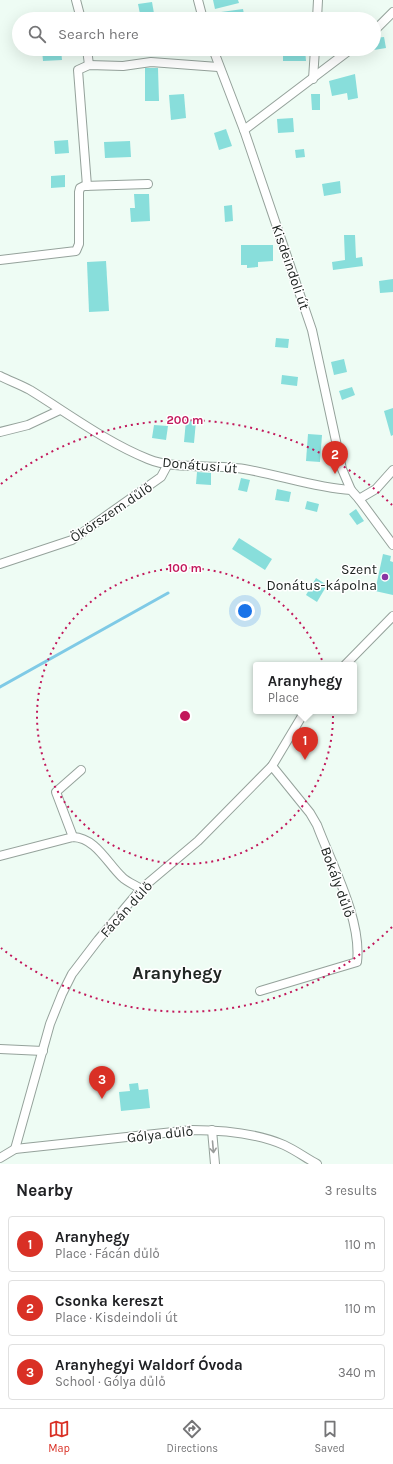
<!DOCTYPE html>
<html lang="en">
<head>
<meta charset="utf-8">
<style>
  body { margin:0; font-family:Karla,sans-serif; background:#f2f2f2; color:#202124 }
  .you { position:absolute; left:245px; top:611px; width:14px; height:14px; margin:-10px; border:3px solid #fff; border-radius:50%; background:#1a73e8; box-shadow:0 0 0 6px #1a73e833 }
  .badge { display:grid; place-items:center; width:26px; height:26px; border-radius:50%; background:#d93025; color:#fff; font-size:13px; font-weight:700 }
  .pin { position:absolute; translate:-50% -33px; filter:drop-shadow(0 1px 2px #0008) }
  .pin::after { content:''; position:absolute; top:21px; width:14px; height:12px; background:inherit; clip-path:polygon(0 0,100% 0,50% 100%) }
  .popup { position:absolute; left:253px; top:662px; width:104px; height:52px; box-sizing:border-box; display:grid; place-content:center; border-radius:4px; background:#fff; filter:drop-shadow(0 1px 3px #0005); font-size:13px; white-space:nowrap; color:#757577 }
  .popup b { font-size:15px; color:#202124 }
  .popup::after { content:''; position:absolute; left:50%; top:100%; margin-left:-8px; border:8px solid transparent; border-top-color:#fff }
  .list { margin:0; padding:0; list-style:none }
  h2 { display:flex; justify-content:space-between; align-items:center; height:52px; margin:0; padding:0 16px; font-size:17px }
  h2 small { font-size:13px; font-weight:400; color:#757577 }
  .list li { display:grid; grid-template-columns:26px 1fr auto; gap:12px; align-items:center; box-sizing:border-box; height:56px; margin:0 8px 8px; padding:0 8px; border:1px solid #e0e0e0; border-radius:4px }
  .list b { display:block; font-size:15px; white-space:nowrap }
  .list p { margin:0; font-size:13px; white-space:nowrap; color:#757577 }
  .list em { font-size:13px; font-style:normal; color:#757577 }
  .icon { flex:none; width:22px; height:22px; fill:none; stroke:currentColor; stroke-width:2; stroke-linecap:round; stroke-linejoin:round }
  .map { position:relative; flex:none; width:393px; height:1164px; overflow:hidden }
  .search { position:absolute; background:#fff; box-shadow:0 4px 16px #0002; left:12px; right:12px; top:12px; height:44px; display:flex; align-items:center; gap:10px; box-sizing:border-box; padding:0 14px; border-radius:22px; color:#757577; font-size:15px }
  .sheet { height:244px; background:#fff }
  nav { display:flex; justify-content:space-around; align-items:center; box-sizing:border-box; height:56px; border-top:1px solid #e0e0e0; background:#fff; font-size:11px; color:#757577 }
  nav a { display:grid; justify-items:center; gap:2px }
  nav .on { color:#d93025 }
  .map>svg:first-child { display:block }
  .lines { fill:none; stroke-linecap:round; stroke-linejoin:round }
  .stream { stroke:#7fcae6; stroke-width:3 }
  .building { fill:#88dedb }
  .minor-casing { stroke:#95a29b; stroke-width:10 }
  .minor { stroke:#fff; stroke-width:8 }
  .oneway { stroke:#9b9d9c }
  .ring { fill:none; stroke:#c2185b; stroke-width:2; stroke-dasharray:2 4 }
  .poi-dot { fill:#8935a3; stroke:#fff; stroke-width:1.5 }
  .labels { text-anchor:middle; stroke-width:3; stroke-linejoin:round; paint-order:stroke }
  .street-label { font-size:14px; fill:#202623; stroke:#fff }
  .poi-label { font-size:14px; fill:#202623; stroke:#fff; text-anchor:end }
  .district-label { font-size:18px; font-weight:bold; fill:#202623; stroke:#fff }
  .centre { fill:#c2185b; stroke:#fff; stroke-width:2 }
  .ring-label { font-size:12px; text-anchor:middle; font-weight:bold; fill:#c2185b; stroke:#fff; stroke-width:3; stroke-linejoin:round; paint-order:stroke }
</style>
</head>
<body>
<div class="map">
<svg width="393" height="1164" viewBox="0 0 393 1164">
  <rect width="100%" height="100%" fill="#eefcf4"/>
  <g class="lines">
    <polyline class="stream" points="0,687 168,593"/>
  </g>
  <g class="building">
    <polygon points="213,0 238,0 239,3 215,9"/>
    <polygon points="152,2 155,19 141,19 138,4"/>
    <polygon points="243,9 245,19 222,19 221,12"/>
    <polygon points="384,37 386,48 374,50 374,38"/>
    <polygon points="61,49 62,60 43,61 42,50"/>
    <polygon points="283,49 305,49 306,61 283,61"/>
    <polygon points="145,68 158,68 159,101 145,101"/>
    <polygon points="355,74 358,98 348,100 347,93 332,96 329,81"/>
    <polygon points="184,94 186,118 171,120 169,95"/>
    <polygon points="311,94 320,94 320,110 312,110"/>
    <polygon points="293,118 294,132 278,133 277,119"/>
    <polygon points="226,129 232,146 219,150 214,133"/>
    <polygon points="68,140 69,153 55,154 54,141"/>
    <polygon points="130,141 131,157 105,158 104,142"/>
    <polygon points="304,149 305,157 296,158 295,150"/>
    <polygon points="65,175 65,187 51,188 51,176"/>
    <polygon points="340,181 341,193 324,196 322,184"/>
    <polygon points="134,194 149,194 150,221 131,222 130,208 135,208"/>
    <polygon points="232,205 233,221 225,222 224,206"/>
    <polygon points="344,235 355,235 356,258 362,257 363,266 333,270 332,262 345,260"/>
    <polygon points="241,245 273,245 273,261 258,262 258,267 247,268 247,265 241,265"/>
    <polygon points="106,261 109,311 89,312 87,262"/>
    <polygon points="393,279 393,292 380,293 379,281"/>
    <polygon points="276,338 289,339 288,348 275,347"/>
    <polygon points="344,359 347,372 334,375 331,362"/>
    <polygon points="282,375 298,377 297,386 281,384"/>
    <polygon points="352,387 355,395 342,400 339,391"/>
    <polygon points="393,408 393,435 391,436 384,411"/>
    <polygon points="186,420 196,421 194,443 184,442"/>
    <polygon points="154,425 168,426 166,440 152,438"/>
    <polygon points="308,434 322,435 320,462 306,461"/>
    <polygon points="197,472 211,473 211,485 196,484"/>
    <polygon points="241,478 250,480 247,492 238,490"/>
    <polygon points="277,489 291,492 289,502 275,500"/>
    <polygon points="307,501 319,504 317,512 305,509"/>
    <polygon points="356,509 364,521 357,525 349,514"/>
    <polygon points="239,538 272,559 265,570 232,549"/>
    <polygon points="383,554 391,556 390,561 393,562 393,595 375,591"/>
    <polygon points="316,578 327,585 317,602 306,595"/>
    <polygon points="138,1083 139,1090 148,1089 150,1108 121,1111 119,1092 130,1091 129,1084"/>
  </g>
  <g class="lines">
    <defs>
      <g id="minor">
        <polyline points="76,0 81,19"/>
        <polyline points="198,0 203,19"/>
        <polyline points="317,19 318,0"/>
        <polyline points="374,31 393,12"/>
        <polyline points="87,49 89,65"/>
        <polyline points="213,49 244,130 312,330 342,469 351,490"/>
        <polyline points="313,79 315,49"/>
        <polyline points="244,130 351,49"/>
        <polyline points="87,186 78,70 89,65 123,66 151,62 218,67"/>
        <polyline points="0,260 76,251 79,244 79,192 80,188 84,186 148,184"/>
        <path d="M 0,376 C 10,381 21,385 30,390 C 69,414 106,442 148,459 C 174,470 215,464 244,469 C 280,475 315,488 351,490 L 359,499 L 393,545"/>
        <polyline points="0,432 28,425 60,410"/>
        <polyline points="359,499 376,489 393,470"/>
        <polyline points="0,564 72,540 161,477 168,464"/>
        <polyline points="345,665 393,616"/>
        <polyline points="73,837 56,792 81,770"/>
        <path d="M 0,856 L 73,837 C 96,838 107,863 122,877 C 127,882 135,885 141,889"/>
        <path d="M 260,991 L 357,962 C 362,920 332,865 317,825 L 310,813 L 272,766"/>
        <polyline points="0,1049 43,1051"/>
        <polyline points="212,1130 215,1164"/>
        <polyline points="15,1149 50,1024 62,994 72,974 98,940 141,889 198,841 272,766 305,711"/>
        <path d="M 0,1158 L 15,1149 L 192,1130 C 222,1130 256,1133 284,1145 C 295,1150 306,1158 317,1164"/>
      </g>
    </defs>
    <use href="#minor" class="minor-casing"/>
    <use href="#minor" class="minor"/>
  </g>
  <defs><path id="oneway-shaft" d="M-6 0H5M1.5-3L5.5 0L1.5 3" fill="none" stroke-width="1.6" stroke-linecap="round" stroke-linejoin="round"/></defs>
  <use class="oneway" href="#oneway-shaft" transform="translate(213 1147) rotate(85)"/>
  <g class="ring">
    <circle cx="185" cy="716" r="148"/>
    <path d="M392 927A296 296 0 0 1 1 948M1 484A296 296 0 0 1 392 505"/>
  </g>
  <circle class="poi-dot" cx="385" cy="577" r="4"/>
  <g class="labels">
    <g class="street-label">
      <text transform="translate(291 267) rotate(71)" y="5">Kisdeindoli út</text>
      <text transform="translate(200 465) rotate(5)" y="5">Donátusi út</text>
      <text transform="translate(111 512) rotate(-34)" y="5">Ökörszem dűlő</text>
      <text transform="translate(338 882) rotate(70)" y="5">Bokály dűlő</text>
      <text transform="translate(126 909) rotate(-48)" y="5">Fácán dűlő</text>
      <text transform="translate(160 1134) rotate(-6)" y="5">Gólya dűlő</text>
    </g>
    <g class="poi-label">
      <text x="377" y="574">Szent<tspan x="377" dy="16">Donátus-kápolna</tspan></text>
    </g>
    <g class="district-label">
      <text x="177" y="979">Aranyhegy</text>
    </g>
  </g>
  <circle cx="185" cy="716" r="6" class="centre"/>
  <g class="ring-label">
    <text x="185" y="424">200 m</text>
    <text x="185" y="572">100 m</text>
  </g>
</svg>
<div class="you"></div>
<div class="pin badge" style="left:305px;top:760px">1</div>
<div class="popup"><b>Aranyhegy</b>Place</div>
<div class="pin badge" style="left:335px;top:474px">2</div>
<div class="pin badge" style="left:102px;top:1099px">3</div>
<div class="search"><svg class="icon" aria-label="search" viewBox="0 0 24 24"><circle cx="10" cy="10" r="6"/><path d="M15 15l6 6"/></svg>Search here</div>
</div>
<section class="sheet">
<h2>Nearby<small>3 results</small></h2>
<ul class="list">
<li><span class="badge">1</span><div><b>Aranyhegy</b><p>Place · Fácán dűlő</p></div><em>110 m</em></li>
<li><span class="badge">2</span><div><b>Csonka kereszt</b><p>Place · Kisdeindoli út</p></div><em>110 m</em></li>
<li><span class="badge">3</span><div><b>Aranyhegyi Waldorf Óvoda</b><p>School · Gólya dűlő</p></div><em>340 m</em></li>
</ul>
</section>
<nav>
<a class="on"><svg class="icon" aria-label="map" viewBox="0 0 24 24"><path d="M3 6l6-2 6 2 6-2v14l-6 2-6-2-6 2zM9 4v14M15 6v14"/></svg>Map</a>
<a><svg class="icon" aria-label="directions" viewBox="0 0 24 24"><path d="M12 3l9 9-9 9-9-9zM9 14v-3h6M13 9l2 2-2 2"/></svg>Directions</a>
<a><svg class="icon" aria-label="saved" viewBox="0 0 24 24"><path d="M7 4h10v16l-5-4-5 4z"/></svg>Saved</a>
</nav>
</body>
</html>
